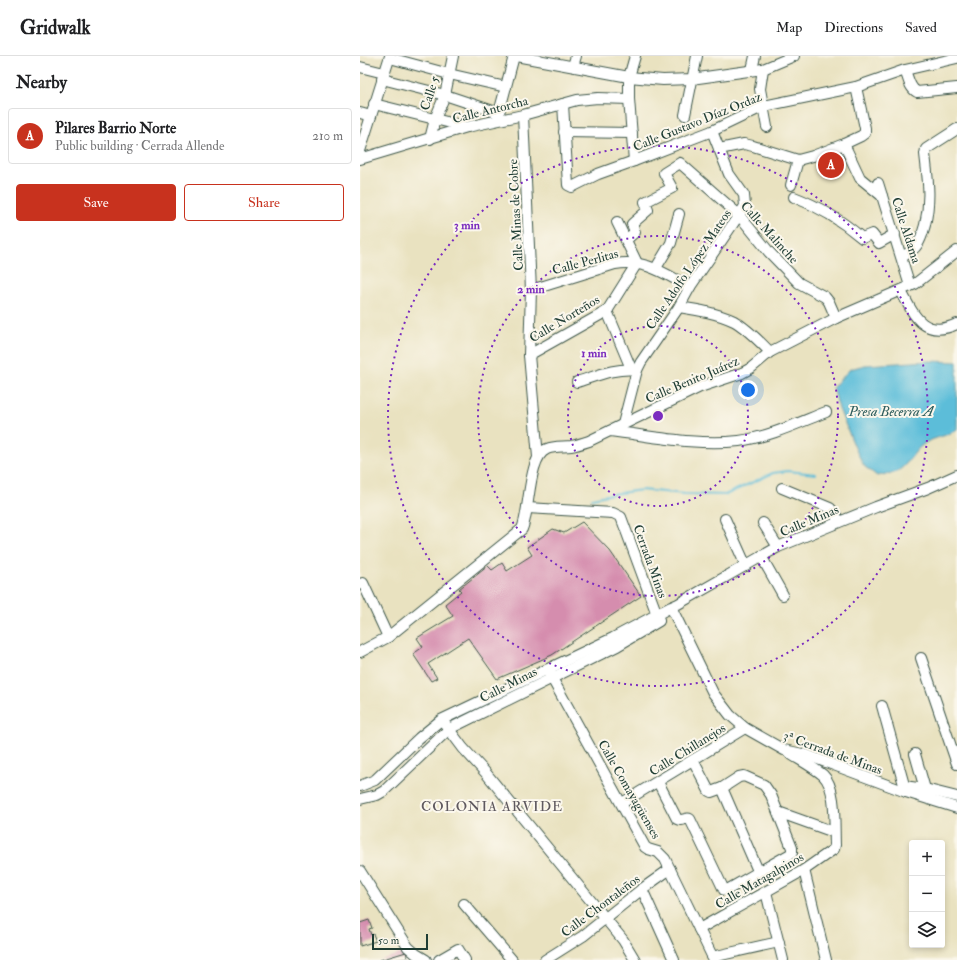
<!DOCTYPE html>
<html lang="en">
<head>
<meta charset="utf-8">
<style>
  body { margin:0; font-family:"IM FELL Double Pica",serif; background:#f2f2f2; color:#202124 }
  .controls { position:absolute; right:12px; bottom:12px; display:grid; overflow:hidden; border-radius:4px; box-shadow:0 2px 6px #0003 }
  .controls button { width:36px; height:36px; display:grid; place-items:center; padding:0; border:0; border-bottom:1px solid #e0e0e0; background:#fff; color:#202124; font:20px sans-serif }
  .scale { position:absolute; left:12px; bottom:10px; width:56px; box-sizing:border-box; padding-left:4px; border:2px solid #1f3d34; border-top:0; font-size:11px; line-height:14px; white-space:nowrap; color:#1f3d34; -webkit-text-stroke:3px #fbf7ec; paint-order:stroke }
  .you { position:absolute; left:388px; top:334px; width:14px; height:14px; margin:-10px; border:3px solid #fff; border-radius:50%; background:#1a73e8; box-shadow:0 0 0 6px #1a73e833 }
  .badge { display:grid; place-items:center; width:26px; height:26px; border-radius:50%; background:#c8321e; color:#fff; font-size:13px; font-weight:700 }
  .pin { position:absolute; translate:-50% -50%; border:2px solid #fff; box-shadow:0 1px 4px #0006 }
  .list { margin:0; padding:0; list-style:none }
  h2 { display:flex; justify-content:space-between; align-items:center; height:52px; margin:0; padding:0 16px; font-size:17px }
  h2 small { font-size:13px; font-weight:400; color:#757577 }
  .list li { display:grid; grid-template-columns:26px 1fr auto; gap:12px; align-items:center; box-sizing:border-box; height:56px; margin:0 8px 8px; padding:0 8px; border:1px solid #e0e0e0; border-radius:4px }
  .list b { display:block; font-size:15px; white-space:nowrap }
  .list p { margin:0; font-size:13px; white-space:nowrap; color:#757577 }
  .list em { font-size:13px; font-style:normal; color:#757577 }
  .actions { display:flex; gap:8px; padding:12px 16px }
  .actions a { flex:1; padding:9px 0; border:1px solid #c8321e; border-radius:4px; text-align:center; font-size:14px; color:#c8321e }
  .actions .main { background:#c8321e; color:#fff }
  .icon { flex:none; width:22px; height:22px; fill:none; stroke:currentColor; stroke-width:2; stroke-linecap:round; stroke-linejoin:round }
  .map { position:relative; flex:none; width:597px; height:904px; overflow:hidden }
  header { display:flex; align-items:center; gap:24px; box-sizing:border-box; height:56px; padding:0 20px; background:#fff; border-bottom:1px solid #e0e0e0 }
  header strong { font-size:19px }
  nav { display:flex; gap:22px; margin-inline-start:auto; font-size:14px }
  main { display:flex }
  aside { flex:1; background:#fff }
  .map>svg:first-child { display:block }
  .water { fill:#5bbdd9; stroke:#3d7d86 }
  .lines { fill:none; stroke-linecap:round; stroke-linejoin:round }
  .stream { stroke:#5bbdd9; stroke-width:2 }
  .building { fill:#d58dae }
  .minor-casing { stroke:#3d5649; stroke-width:12 }
  .minor { stroke:#fff; stroke-width:10 }
  .ring { fill:none; stroke:#7b2cbf; stroke-width:2; stroke-dasharray:2 4 }
  .labels { text-anchor:middle; stroke-width:4; stroke-linejoin:round; paint-order:stroke }
  .street-label { font-size:13px; fill:#1f3d34; stroke:#fbf7ec }
  .water-label { font-size:14px; font-style:italic; fill:#2e5d5d; stroke:#fbf7ec }
  .neighbourhood-label { font-size:14px; letter-spacing:1px; fill:#5f595f; stroke:#fbf7ec }
  .centre { fill:#7b2cbf; stroke:#fbf7ec; stroke-width:2 }
  .ring-label { font-size:12px; text-anchor:middle; font-weight:bold; fill:#7b2cbf; stroke:#fbf7ec; stroke-width:4; stroke-linejoin:round; paint-order:stroke }
</style>
</head>
<body>
<header>
<strong>Gridwalk</strong>
<nav><a>Map</a><a>Directions</a><a>Saved</a></nav>
</header>
<main>
<aside>
<h2>Nearby<small></small></h2>
<ul class="list">
<li><span class="badge">A</span><div><b>Pilares Barrio Norte</b><p>Public building · Cerrada Allende</p></div><em>210 m</em></li>
</ul>
<div class="actions"><a class="main">Save</a><a>Share</a></div>
</aside>
<div class="map">
<svg width="597" height="904" viewBox="0 0 597 904">
  <rect width="100%" height="100%" fill="#fbf7ec"/>
  <filter id="ink" filterUnits="userSpaceOnUse"><feTurbulence type="fractalNoise" baseFrequency=".025" numOctaves="2"/><feDisplacementMap in="SourceGraphic" scale="8" xChannelSelector="R" yChannelSelector="G"/><feConvolveMatrix kernelMatrix="1 2 1 2 8 2 1 2 1" color-interpolation-filters="sRGB"/></filter>
  <filter id="wash" filterUnits="userSpaceOnUse"><feTurbulence type="fractalNoise" baseFrequency=".012" numOctaves="4" result="noise"/><feDisplacementMap in="SourceGraphic" scale="16" xChannelSelector="R" yChannelSelector="G"/><feGaussianBlur stdDeviation="0.9" result="paint"/><feColorMatrix in="noise" values="0 0 0 0 0 0 0 0 0 0 0 0 0 0 0 0 0 1.4 0 .05"/><feComposite in="paint" operator="in"/></filter>
  <g filter="url(#wash)">
    <rect width="100%" height="100%" fill="#e9e2c0"/>
    <path class="water" d="M 570,305 L 597,306 L 597,373 C 589,380 575,381 565,387 C 554,394 548,410 536,416 C 531,418 523,418 517,420 L 504,410 L 496,394 L 479,353 L 473,331 L 490,313 L 505,309 Z"/>
    <g class="lines">
      <polyline class="stream" points="232,442 252,438 282,434 325,438 365,439 413,417 428,415 456,418"/>
    </g>
    <g id="blocks">
      <g class="building">
        <polygon points="472,98 480,114 474,120 461,103"/>
        <polygon points="222,466 250,495 281,540 192,599 137,623 108,582 68,608 77,622 71,625 53,598 63,591 57,582 93,560 85,548 101,535 99,533 128,510 132,514 142,507 147,515 172,499 167,491 193,473 204,477"/>
        <polygon points="9,864 12,872 9,873 11,879 13,878 16,885 0,890 0,867"/>
        <polygon points="46,896 48,903 20,904"/>
      </g>
    </g>
  </g>
  <g filter="url(#ink)">
    <use href="#blocks" fill-opacity="0" stroke="#3d5649" stroke-width="1"/>
    <g class="lines">
      <defs>
        <g id="minor">
          <polyline points="156,0 269,21 303,24 331,23 403,13 434,0"/>
          <polyline points="30,2 89,18 146,31"/>
          <polyline points="213,10 216,0"/>
          <polyline points="0,11 24,17"/>
          <polyline points="403,13 400,33 407,71"/>
          <polyline points="392,14 395,0"/>
          <path d="M 545,14 C 548,21 549,32 557,36 L 597,32"/>
          <polyline points="22,23 85,39 139,57"/>
          <polyline points="496,31 505,72 505,77 501,80 484,88 500,122 522,140"/>
          <polyline points="14,48 107,71"/>
          <polyline points="203,48 208,129 212,131 238,118 274,105 352,75 404,50 496,31 545,14 597,2"/>
          <polyline points="0,57 11,60"/>
          <polyline points="163,59 171,234 169,299 178,401"/>
          <polyline points="325,59 337,0"/>
          <polyline points="141,62 139,57 154,0"/>
          <polyline points="204,76 272,77"/>
          <polyline points="70,83 75,63 85,39 93,0"/>
          <polyline points="359,93 384,88 393,90 438,104 453,100 484,88"/>
          <polyline points="0,95 30,0"/>
          <polyline points="0,103 107,71 163,59 217,44 238,42 269,43"/>
          <polyline points="274,105 269,43 269,21 275,0"/>
          <polyline points="518,127 550,230"/>
          <polyline points="431,129 438,104"/>
          <path d="M 434,141 C 460,151 481,164 502,182 L 512,178 L 519,187 L 535,178"/>
          <polyline points="266,184 275,176 272,168 288,154 285,146 312,132 304,117 320,107 379,159 409,196 439,227 465,241 469,246 476,262"/>
          <path d="M 542,201 C 548,197 553,195 557,189 C 561,184 563,176 565,169 C 571,142 568,125 565,98 L 566,93 L 597,73"/>
          <polyline points="296,212 311,187 319,158"/>
          <path d="M 171,234 L 255,208 C 286,203 303,217 330,231"/>
          <path d="M 541,235 C 554,260 564,283 597,268"/>
          <path d="M 319,251 C 338,254 357,257 374,265 C 388,273 399,285 410,296"/>
          <polyline points="247,255 270,310"/>
          <polyline points="169,299 247,255 277,207 257,166"/>
          <path d="M 217,326 C 236,320 257,311 277,314"/>
          <polyline points="263,368 277,314 281,306 319,251 330,231 385,150 384,139 369,118 352,75"/>
          <path d="M 250,375 C 292,380 336,390 379,385 C 409,381 438,367 466,356"/>
          <polyline points="422,432 470,452 476,459 478,466"/>
          <polyline points="167,452 253,457 261,461 299,564"/>
          <polyline points="365,463 386,510"/>
          <polyline points="403,467 418,491"/>
          <polyline points="401,500 423,539"/>
          <polyline points="0,528 3,527 28,581"/>
          <polyline points="313,555 353,637 370,659 385,672 424,694 447,699 546,736 597,752"/>
          <path d="M 0,596 L 28,581 L 162,473 C 170,455 168,400 187,393 C 194,390 203,391 211,390 C 217,389 223,387 229,385 L 340,331 L 382,317 L 391,312 L 410,296 L 476,262 L 555,228 L 597,195"/>
          <polyline points="561,602 597,708"/>
          <polyline points="188,615 285,791 288,793 298,796 305,803 354,904"/>
          <polyline points="522,650 546,736"/>
          <polyline points="85,668 103,692 125,716 263,884 275,904"/>
          <polyline points="555,698 565,733"/>
          <path d="M 298,726 L 317,763 C 322,766 326,761 330,763 L 364,834 L 367,834 L 432,797 L 432,792 L 411,739 L 404,729 L 384,720 L 379,721 L 362,732 L 351,736 L 349,735 L 333,704"/>
          <polyline points="0,730 15,724 59,682 81,664 253,582 311,551 318,548 418,491 516,451 568,432 597,419"/>
          <polyline points="544,730 565,733 597,741"/>
          <polyline points="362,732 399,817"/>
          <polyline points="0,743 17,739 24,735 89,673 257,590 299,565"/>
          <polyline points="262,747 385,672"/>
          <polyline points="418,756 474,776"/>
          <polyline points="444,814 466,904"/>
          <polyline points="0,815 48,891 56,898 66,904"/>
          <polyline points="282,833 314,904"/>
          <polyline points="406,836 423,904"/>
          <polyline points="104,848 152,904"/>
          <path d="M 339,873 L 444,814 L 474,793 L 475,789 C 474,770 477,732 463,719 C 453,711 440,704 429,697"/>
          <polyline points="352,901 419,886"/>
          <polyline points="79,904 98,893 105,904"/>
          <polyline points="185,904 223,880 282,833 310,813"/>
        </g>
      </defs>
      <use href="#minor" class="minor-casing"/>
      <use href="#minor" class="minor"/>
    </g>
  </g>
  <g class="ring">
    <circle cx="298" cy="360" r="90"/>
    <circle cx="298" cy="360" r="180"/>
    <circle cx="298" cy="360" r="270"/>
  </g>
  <g class="labels">
    <g class="street-label">
      <text transform="translate(69 37) rotate(-72)" y="5">Calle 5</text>
      <text transform="translate(130 53) rotate(-14)" y="5">Calle Antorcha</text>
      <text transform="translate(337 65) rotate(-22)" y="5">Calle Gustavo Díaz Ordaz</text>
      <text transform="translate(155 159) rotate(-93)" y="5">Calle Minas de Cobre</text>
      <text transform="translate(547 174) rotate(72)" y="5">Calle Aldama</text>
      <text transform="translate(410 176) rotate(48)" y="5">Calle Malinche</text>
      <text transform="translate(225 205) rotate(-15)" y="5">Calle Perlitas</text>
      <text transform="translate(328 213) rotate(-56)" y="5">Calle Adolfo López Mateos</text>
      <text transform="translate(204 262) rotate(-31)" y="5">Calle Norteños</text>
      <text transform="translate(332 323) rotate(-23)" y="5">Calle Benito Juárez</text>
      <text transform="translate(449 464) rotate(-23)" y="5">Calle Minas</text>
      <text transform="translate(291 505) rotate(70)" y="5">Cerrada Minas</text>
      <text transform="translate(148 628) rotate(-27)" y="5">Calle Minas</text>
      <text transform="translate(327 693) rotate(-32)" y="5">Calle Chillanejos</text>
      <text transform="translate(473 696) rotate(20)" y="5">3ª Cerrada de Minas</text>
      <text transform="translate(270 733) rotate(60)" y="5">Calle Comayagüenses</text>
      <text transform="translate(399 824) rotate(-30)" y="5">Calle Matagalpinos</text>
      <text transform="translate(240 849) rotate(-37)" y="5">Calle Chontaleños</text>
    </g>
    <g class="water-label">
      <text x="531" y="360">Presa Becerra A</text>
    </g>
    <g class="neighbourhood-label">
      <text x="132" y="755">COLONIA ARVIDE</text>
    </g>
  </g>
  <circle cx="298" cy="360" r="6" class="centre"/>
  <g class="ring-label">
    <text x="107" y="173">3 min</text>
    <text x="171" y="237">2 min</text>
    <text x="234" y="301">1 min</text>
  </g>
</svg>
<div class="controls">
<button>+</button>
<button>−</button>
<button><svg class="icon" aria-label="layers" viewBox="0 0 24 24"><path d="M12 4l9 5-9 5-9-5zM3 14l9 5 9-5"/></svg></button>
</div>
<div class="scale">50 m</div>
<div class="you"></div>
<div class="pin badge" style="left:471px;top:109px">A</div>
</div>
</main>
</body>
</html>
